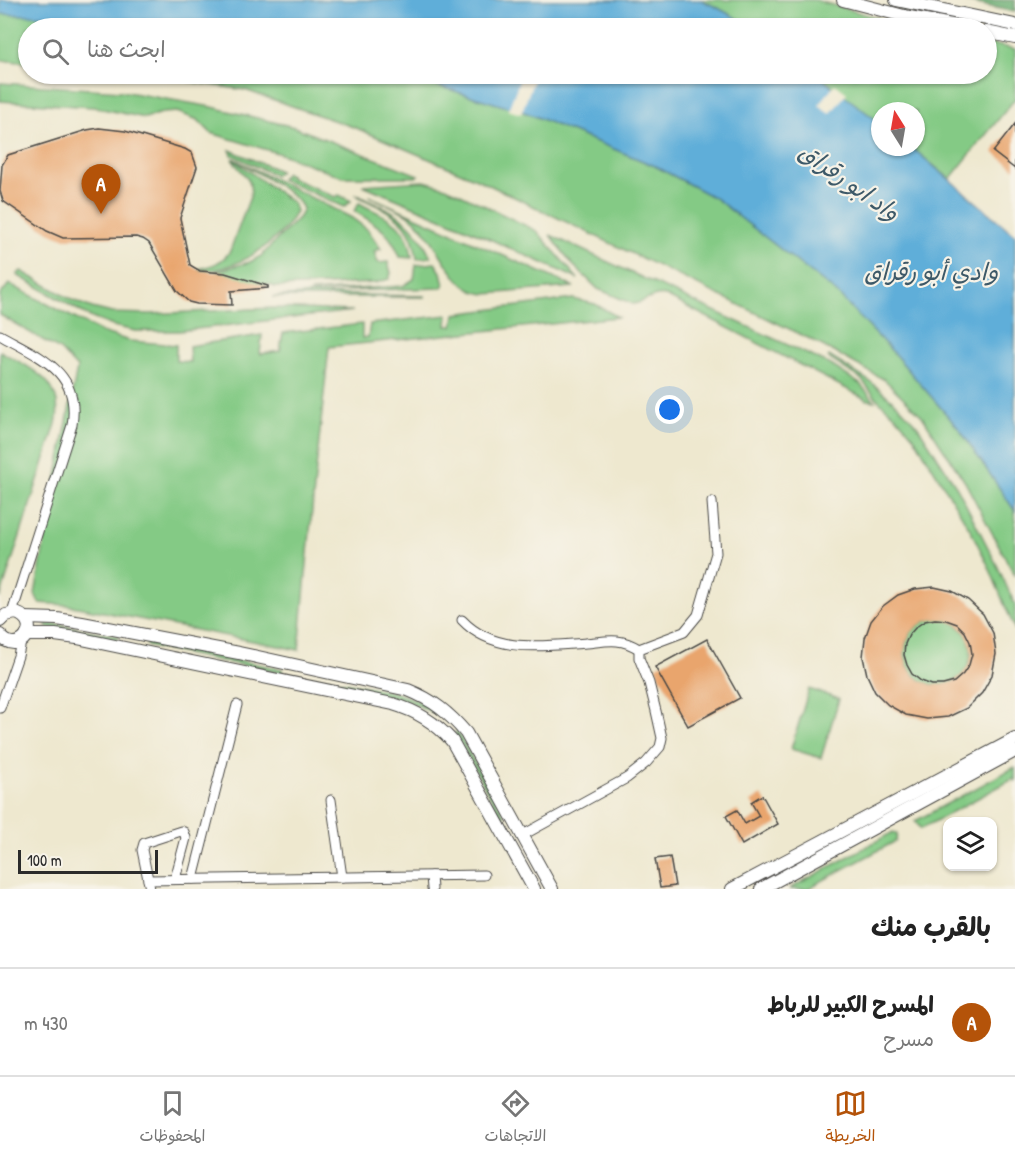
<!DOCTYPE html>
<html lang="ar">
<head>
<meta charset="utf-8">
<style>
  body { margin:0; font-family:"Patrick Hand","Playpen Sans Arabic",sans-serif; background:#f2f2f2; color:#222; direction:rtl }
  .controls { position:absolute; right:18px; bottom:18px; display:grid; overflow:hidden; border-radius:12px; box-shadow:0 2px 4px #0004 }
  .controls button { width:54px; height:54px; display:grid; place-items:center; padding:0; border:0; border-bottom:2px solid #e0e0e0; background:#fff; color:#222; font:30px sans-serif }
  .compass { position:absolute; left:871px; top:102px; width:54px; height:54px; border-radius:50%; background:#fff; box-shadow:0 2px 4px #0004; rotate:349deg }
  .scale { position:absolute; left:18px; bottom:15px; width:140px; box-sizing:border-box; padding-left:6px; border:3px solid #2b2b2b; border-top:0; font-size:16px; line-height:21px; white-space:nowrap; color:#2b2b2b; -webkit-text-stroke:4px #f7f3e8; paint-order:stroke }
  .you { position:absolute; left:670px; top:410px; width:21px; height:21px; margin:-15px; border:4px solid #fff; border-radius:50%; background:#1a73e8; box-shadow:0 0 0 9px #1a73e833 }
  .badge { display:grid; place-items:center; width:39px; height:39px; border-radius:50%; background:#b45309; color:#fff; font-size:20px; font-weight:700 }
  .pin { position:absolute; translate:-50% -50px; filter:drop-shadow(0 2px 3px #0008) }
  .pin::after { content:''; position:absolute; top:32px; width:21px; height:18px; background:inherit; clip-path:polygon(0 0,100% 0,50% 100%) }
  .list { margin:0; padding:0; list-style:none }
  h2 { display:flex; justify-content:space-between; align-items:center; height:78px; margin:0; padding:0 24px; font-size:26px }
  h2 small { font-size:20px; font-weight:400; color:#767676 }
  .list li { display:grid; grid-template-columns:39px 1fr auto; gap:18px; align-items:center; box-sizing:border-box; height:108px; padding:0 24px; border-top:2px solid #e0e0e0 }
  .list b { display:block; font-size:22px; white-space:nowrap }
  .list p { margin:0; font-size:20px; white-space:nowrap; color:#767676 }
  .list em { font-size:20px; font-style:normal; color:#767676 }
  .icon { flex:none; width:33px; height:33px; fill:none; stroke:currentColor; stroke-width:2; stroke-linecap:round; stroke-linejoin:round }
  .map { position:relative; flex:none; width:1015px; height:889px; overflow:hidden; direction:ltr }
  .search { position:absolute; background:#fff; box-shadow:0 2px 4px #0004; left:18px; right:18px; top:18px; height:66px; display:flex; align-items:center; gap:15px; box-sizing:border-box; padding:0 21px; border-radius:33px; color:#767676; font-size:22px }
  .sheet { height:186px; background:#fff }
  nav { display:flex; justify-content:space-around; align-items:center; box-sizing:border-box; height:84px; border-top:2px solid #e0e0e0; background:#fff; font-size:16px; color:#767676 }
  nav a { display:grid; justify-items:center; gap:3px }
  nav .on { color:#b45309 }
  .map>svg:first-child { display:block }
  .green { fill:#84ca85; stroke:#587a58; stroke-width:1.5 }
  .forest { fill:#6bae72; stroke:#4b6c4e; stroke-width:1.5 }
  .water { fill:#5eaed9; stroke:#446c82; stroke-width:1.5 }
  .pier { fill:#eee8cf }
  .building { fill:#e9a56d; fill-rule:evenodd }
  .lines { fill:none; stroke-linecap:round; stroke-linejoin:round }
  .street-casing { stroke:#484744; stroke-width:11 }
  .secondary-casing { stroke:#484744; stroke-width:14 }
  .street { stroke:#fff; stroke-width:9 }
  .secondary { stroke:#fff; stroke-width:12 }
  .labels { text-anchor:middle; stroke-width:4.5; stroke-linejoin:round; paint-order:stroke }
  .water-label { font-size:24px; font-style:italic; fill:#3d5968; stroke:#f7f3e8 }
</style>
</head>
<body>
<div class="map">
<svg width="1015" height="889" viewBox="0 0 1015 889">
  <rect width="100%" height="100%" fill="#f7f3e8"/>
  <filter id="ink" filterUnits="userSpaceOnUse"><feTurbulence type="fractalNoise" baseFrequency=".0167" numOctaves="2"/><feDisplacementMap in="SourceGraphic" scale="12" xChannelSelector="R" yChannelSelector="G"/><feConvolveMatrix kernelMatrix="1 2 1 2 8 2 1 2 1" color-interpolation-filters="sRGB"/></filter>
  <filter id="wash" filterUnits="userSpaceOnUse"><feTurbulence type="fractalNoise" baseFrequency=".008" numOctaves="4" result="noise"/><feDisplacementMap in="SourceGraphic" scale="24" xChannelSelector="R" yChannelSelector="G"/><feGaussianBlur stdDeviation="1.35" result="paint"/><feColorMatrix in="noise" values="0 0 0 0 0 0 0 0 0 0 0 0 0 0 0 0 0 1.4 0 .05"/><feComposite in="paint" operator="in"/></filter>
  <g filter="url(#wash)">
    <rect width="100%" height="100%" fill="#eee8cf"/>
    <g class="green">
      <polygon points="701,0 815,0 914,28 754,28 718,8"/>
      <polygon points="0,14 75,17 159,28 28,28 28,63 0,60"/>
      <polygon points="987,43 1015,49 1015,99 950,179 911,147 916,147 916,111 880,111 880,123 816,74 986,74"/>
      <polygon points="140,74 399,74 527,113 655,166 715,198 837,293 892,351 960,430 1015,511 1015,576 965,482 922,416 885,380 808,338 481,181 356,128 245,90"/>
      <polygon points="0,83 121,91 212,107 294,127 418,175 416,177 343,177 284,155 211,133 198,120 177,112 162,113 145,118 93,107 0,101"/>
      <polygon points="230,150 280,171 275,175 232,155"/>
      <path d="M 232,158 L 352,218 L 368,230 L 381,249 L 374,251 L 378,263 L 388,262 L 391,273 L 389,279 L 375,283 L 275,287 L 271,285 L 255,283 L 217,271 L 250,262 L 261,256 L 299,217 L 303,209 C 298,193 248,168 232,158 Z"/>
      <path d="M 232,159 L 293,203 L 296,211 C 283,241 230,276 198,269 C 212,266 222,263 230,251 L 250,197 C 254,177 239,172 232,159 Z"/>
      <polygon points="286,173 290,175 289,177 335,197 339,195 351,201 344,207 281,179"/>
      <polygon points="424,181 446,187 537,231 578,279 472,231 363,185"/>
      <path d="M 355,194 C 392,210 414,219 431,257 L 417,259 C 413,228 402,218 376,205 C 369,202 360,198 355,194 Z"/>
      <path d="M 369,196 L 574,287 L 485,294 C 453,292 440,245 419,224 C 406,211 386,204 369,196 Z"/>
      <path d="M 359,203 C 387,218 409,222 412,258 L 400,257 C 391,232 376,224 354,211 Z"/>
      <path d="M 550,235 L 831,365 L 860,384 L 875,401 L 868,400 L 666,296 C 653,293 645,303 633,304 L 598,289 L 572,264 Z"/>
      <polygon points="435,263 441,272 444,285 440,288 310,292 403,286 414,279 416,265"/>
      <polygon points="21,271 72,300 92,308 112,313 150,314 274,308 353,311 179,331 135,331 113,326 92,318 17,275"/>
      <polygon points="9,284 101,332 130,341 176,345 176,361 190,362 189,346 262,335 260,354 280,351 283,333 362,324 362,338 368,337 370,324 448,315 447,326 453,326 455,314 573,299 595,304 618,317 329,347 314,488 299,650 67,605 39,603 35,594 77,368 60,350 0,315 0,295"/>
      <polygon points="313,294 424,296 424,297 273,297"/>
      <path d="M 0,351 C 31,369 66,381 56,424 L 0,598 Z"/>
      <polygon points="829,356 871,382 898,405 917,425 958,489 997,565 1015,605 1015,630 989,567 970,529 914,437 895,415 879,401 861,379 828,358"/>
      <circle cx="938" cy="652" r="33"/>
      <polygon points="46,624 55,624 118,636 120,638 117,640 67,629 47,628"/>
      <polygon points="148,642 282,669 283,671 281,673 147,646 146,643"/>
      <path d="M 329,679 C 359,686 420,692 439,715 L 405,700 L 328,683 L 327,681 Z"/>
      <polygon points="809,689 839,699 821,758 791,749"/>
      <polygon points="455,732 458,732 504,814 504,817 501,816 455,734"/>
      <polygon points="1015,767 1015,781 1013,779 921,829 915,821"/>
      <polygon points="893,832 897,834 896,841 807,889 789,889"/>
    </g>
    <polygon class="forest" points="959,0 1015,0 1015,12"/>
    <g class="water">
      <polygon points="0,0 701,0 718,8 754,28 159,28 75,17 0,14"/>
      <polygon points="399,74 816,74 880,123 880,147 911,147 1015,235 1015,511 960,430 892,351 837,293 715,198 655,166 527,113"/>
    </g>
    <g class="pier">
      <polygon points="522,74 536,74 521,114 508,110"/>
      <polygon points="835,84 847,93 830,114 819,105"/>
    </g>
    <g id="blocks">
      <g class="building">
        <polygon points="1015,124 1015,169 993,152"/>
        <polygon points="99,128 125,131 185,149 192,153 197,167 180,218 190,265 200,271 225,273 268,286 268,288 231,291 232,305 197,304 189,302 177,291 149,243 143,239 136,237 63,238 47,231 3,201 0,191 2,165 8,155 87,130"/>
        <path d="M 934,587 L 952,591 L 968,600 L 983,614 L 993,633 L 996,654 L 992,675 L 982,693 L 967,708 L 948,717 L 927,719 L 906,715 L 888,705 L 875,692 L 867,675 L 863,657 L 865,638 L 871,621 L 883,606 L 898,595 L 915,589 ZM 935,619 L 946,620 L 957,624 L 965,632 L 970,642 L 972,654 L 969,665 L 963,674 L 954,682 L 943,685 L 932,685 L 921,681 L 912,674 L 907,665 L 904,655 L 905,644 L 909,635 L 916,627 L 925,621 Z"/>
        <polygon points="707,639 740,698 688,726 655,667"/>
        <polygon points="762,795 778,824 742,845 726,816 737,810 745,824 759,816 751,802"/>
        <polygon points="670,857 675,886 660,888 655,859"/>
      </g>
    </g>
  </g>
  <g filter="url(#ink)">
    <use href="#blocks" fill-opacity="0" stroke="#484744" stroke-width="1.5"/>
    <g class="lines">
      <defs>
        <g id="street">
          <path d="M 0,335 C 39,357 81,371 72,425 L 12,613"/>
          <path d="M 462,620 C 494,654 543,646 586,643 C 608,641 619,637 639,649"/>
          <polyline points="0,708 18,656 21,642"/>
          <polyline points="331,800 342,877"/>
          <polyline points="523,835 627,778 646,763 660,747 662,738 656,711 649,683 639,658 639,649 684,632 698,615 716,553 712,502"/>
          <polyline points="431,876 432,889"/>
          <polyline points="193,879 237,705"/>
          <polyline points="148,880 484,875"/>
          <polyline points="150,889 142,850 144,843 181,831 184,832 186,838 175,879"/>
        </g>
        <g id="secondary">
          <polyline points="843,0 904,16 967,28"/>
          <polyline points="896,0 1015,25"/>
          <polyline points="986,32 1015,38"/>
          <path d="M 25,618 L 57,619 L 82,623 L 239,653 L 408,690 C 433,700 449,713 466,733 L 552,889"/>
          <path d="M 0,621 L 6,615 L 16,613 C 45,623 18,659 0,635"/>
          <path d="M 27,635 L 55,635 L 77,638 L 393,704 C 417,711 435,722 452,741 L 534,889"/>
          <polyline points="732,889 1015,739"/>
          <polyline points="761,889 1015,751"/>
        </g>
      </defs>
      <use href="#street" class="street-casing"/>
      <use href="#secondary" class="secondary-casing"/>
      <use href="#street" class="street"/>
      <use href="#secondary" class="secondary"/>
    </g>
  </g>
  <g class="labels">
    <g class="water-label">
      <text transform="translate(849 182) rotate(35)" y="8">واد ابو رقراق</text>
      <text x="931" y="280">وادي أبو رقراق</text>
    </g>
  </g>
</svg>
<div class="controls">
<button><svg class="icon" aria-label="layers" viewBox="0 0 24 24"><path d="M12 4l9 5-9 5-9-5zM3 14l9 5 9-5"/></svg></button>
</div>
<svg class="compass" viewBox="-18 -18 36 36"><path d="M0-13l5 13h-10z" fill="#e53935"/><path d="M0 13l5-13h-10z" fill="#767676"/></svg>
<div class="scale">100 m</div>
<div class="you"></div>
<div class="pin badge" style="left:101px;top:214px">A</div>
<div class="search"><svg class="icon" aria-label="search" viewBox="0 0 24 24"><circle cx="10" cy="10" r="6"/><path d="M15 15l6 6"/></svg>ابحث هنا</div>
</div>
<section class="sheet">
<h2>بالقرب منك<small></small></h2>
<ul class="list">
<li><span class="badge">A</span><div><b>المسرح الكبير للرباط</b><p>مسرح</p></div><em>430 m</em></li>
</ul>
</section>
<nav>
<a class="on"><svg class="icon" aria-label="map" viewBox="0 0 24 24"><path d="M3 6l6-2 6 2 6-2v14l-6 2-6-2-6 2zM9 4v14M15 6v14"/></svg>الخريطة</a>
<a><svg class="icon" aria-label="directions" viewBox="0 0 24 24"><path d="M12 3l9 9-9 9-9-9zM9 14v-3h6M13 9l2 2-2 2"/></svg>الاتجاهات</a>
<a><svg class="icon" aria-label="saved" viewBox="0 0 24 24"><path d="M7 4h10v16l-5-4-5 4z"/></svg>المحفوظات</a>
</nav>
</body>
</html>
